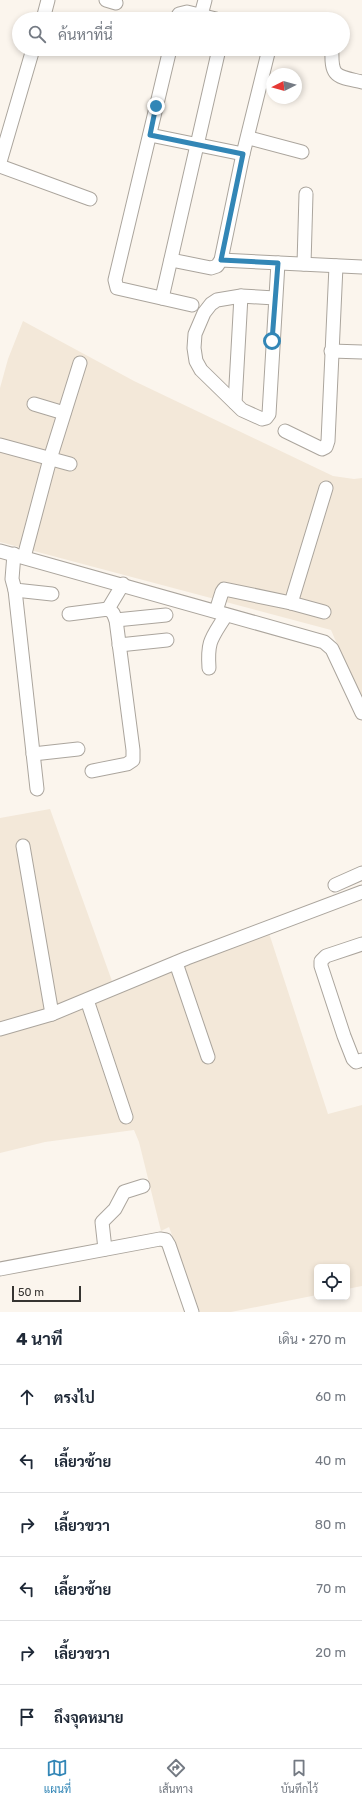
<!DOCTYPE html>
<html lang="th">
<head>
<meta charset="utf-8">
<style>
  body { margin:0; font-family:Rubik,Sarabun,sans-serif; background:#f6f6f7; color:#1f2937 }
  .controls { position:absolute; right:12px; bottom:12px; display:grid; overflow:hidden; border-radius:6px; box-shadow:0 2px 6px #0003 }
  .controls button { width:36px; height:36px; display:grid; place-items:center; padding:0; border:0; border-bottom:1px solid #e0e1e3; background:#fff; color:#1f2937; font:20px sans-serif }
  .compass { position:absolute; left:266px; top:68px; width:36px; height:36px; border-radius:50%; background:#fff; box-shadow:0 2px 6px #0003; rotate:264deg }
  .scale { position:absolute; left:12px; bottom:10px; width:69px; box-sizing:border-box; padding-left:4px; border:2px solid #363431; border-top:0; font-size:11px; line-height:14px; white-space:nowrap; color:#363431; -webkit-text-stroke:3px #fbf5ed; paint-order:stroke }
  .stop { position:absolute; width:12px; height:12px; margin:-9px; border:3px solid #3286b6; border-radius:50%; background:#fff }
  .stop.end { background:#3286b6; border-color:#fff; box-shadow:0 1px 4px #0008 }
  .list { margin:0; padding:0; list-style:none }
  h2 { display:flex; justify-content:space-between; align-items:center; height:52px; margin:0; padding:0 16px; font-size:17px }
  h2 small { font-size:13px; font-weight:400; color:#747a83 }
  .list li { display:grid; grid-template-columns:26px 1fr auto; gap:12px; align-items:center; box-sizing:border-box; height:64px; padding:0 16px; border-top:1px solid #e0e1e3 }
  .list b { display:block; font-size:15px; white-space:nowrap }
  .list em { font-size:13px; font-style:normal; color:#747a83 }
  .icon { flex:none; width:22px; height:22px; fill:none; stroke:currentColor; stroke-width:2; stroke-linecap:round; stroke-linejoin:round }
  .map { position:relative; flex:none; width:362px; height:1312px; overflow:hidden }
  .search { position:absolute; background:#fff; box-shadow:0 2px 6px #0003; left:12px; right:12px; top:12px; height:44px; display:flex; align-items:center; gap:10px; box-sizing:border-box; padding:0 14px; border-radius:22px; color:#747a83; font-size:15px }
  .sheet { height:436px; background:#fff }
  nav { display:flex; justify-content:space-around; align-items:center; box-sizing:border-box; height:56px; border-top:1px solid #e0e1e3; background:#fff; font-size:11px; color:#747a83 }
  nav a { display:grid; justify-items:center; gap:2px }
  nav .on { color:#3286b6 }
  .map>svg:first-child { display:block }
  .built { fill:#f3e8d9 }
  .lines { fill:none; stroke-linecap:round; stroke-linejoin:round }
  .minor-casing { stroke:#aba59d; stroke-width:15 }
  .minor { stroke:#fff; stroke-width:13 }
  .route { stroke:#3286b6; stroke-width:5 }
</style>
</head>
<body>
<div class="map">
<svg width="362" height="1312" viewBox="0 0 362 1312">
  <rect width="100%" height="100%" fill="#fbf5ed"/>
  <g class="built">
    <polygon points="23,321 134,381 333,476 354,479 362,478 362,702 331,630 0,542 0,388 8,359"/>
    <polygon points="50,809 112,981 266,924 328,1114 362,1105 362,1286 347,1289 347,1267 317,1267 317,1295 231,1312 200,1312 169,1227 161,1231 139,1142 134,1130 45,1142 0,1153 0,818"/>
  </g>
  <g class="lines">
    <defs>
      <g id="minor">
        <polyline points="106,0 116,3"/>
        <polyline points="201,15 205,0"/>
        <polyline points="43,19 48,0"/>
        <polyline points="176,19 179,14 187,12 216,19"/>
        <polyline points="170,49 115,280 117,288 192,305"/>
        <path d="M 332,49 C 331,78 336,76 362,82"/>
        <polyline points="150,135 243,154"/>
        <polyline points="249,138 302,152"/>
        <polyline points="0,162 33,49"/>
        <polyline points="0,166 90,199"/>
        <polyline points="171,260 211,268 217,266 221,260 243,154 269,49"/>
        <polyline points="221,260 362,267"/>
        <polyline points="304,264 306,194"/>
        <polyline points="162,298 219,49"/>
        <polyline points="275,298 241,296 217,300 211,304 204,313 195,334 194,348 196,361 201,370 242,410 262,419 266,418 269,414 278,263"/>
        <polyline points="331,351 362,352"/>
        <polyline points="235,403 241,296"/>
        <polyline points="34,404 64,413"/>
        <polyline points="285,431 322,449 326,447 328,441 336,266"/>
        <polyline points="0,445 70,464"/>
        <polyline points="0,551 324,642 332,649 362,713"/>
        <polyline points="14,554 12,579 15,590 52,594"/>
        <polyline points="24,557 50,459 80,363"/>
        <polyline points="15,590 37,789"/>
        <polyline points="291,603 326,488"/>
        <polyline points="108,609 123,584"/>
        <polyline points="216,611 222,592 224,589 291,603 324,612"/>
        <polyline points="69,614 108,609 113,613 116,620 166,615"/>
        <polyline points="119,645 167,640"/>
        <path d="M 209,668 C 207,640 212,638 226,615"/>
        <polyline points="33,754 78,749"/>
        <polyline points="92,771 127,764 133,760 133,750 116,620"/>
        <polyline points="23,846 52,1014"/>
        <polyline points="335,885 362,873"/>
        <polyline points="362,944 326,956 321,961 321,966 344,1036 353,1059 356,1062 362,1060"/>
        <polyline points="176,963 208,1057"/>
        <polyline points="87,1000 126,1117"/>
        <polyline points="0,1029 52,1014 187,958 362,892"/>
        <polyline points="105,1249 102,1222 115,1209 124,1192 143,1186"/>
        <polyline points="0,1269 160,1239 166,1240 169,1245 192,1312"/>
      </g>
    </defs>
    <use href="#minor" class="minor-casing"/>
    <use href="#minor" class="minor"/>
  </g>
  <g class="lines">
    <polyline class="route" points="156,106 150,135 243,154 221,260 278,263 272,341"/>
  </g>
</svg>
<div class="controls">
<button><svg class="icon" aria-label="locate" viewBox="0 0 24 24"><circle cx="12" cy="12" r="6"/><path d="M12 2v4M12 18v4M2 12h4M18 12h4"/></svg></button>
</div>
<svg class="compass" viewBox="-18 -18 36 36"><path d="M0-13l5 13h-10z" fill="#e53935"/><path d="M0 13l5-13h-10z" fill="#747a83"/></svg>
<div class="scale">50 m</div>
<div class="stop" style="left:272px;top:341px"></div>
<div class="stop end" style="left:156px;top:106px"></div>
<div class="search"><svg class="icon" aria-label="search" viewBox="0 0 24 24"><circle cx="10" cy="10" r="6"/><path d="M15 15l6 6"/></svg>ค้นหาที่นี่</div>
</div>
<section class="sheet">
<h2>4 นาที<small>เดิน · 270 m</small></h2>
<ul class="list">
<li><svg class="icon" aria-label="ahead" viewBox="0 0 24 24"><path d="M12 20V5M6 11l6-6 6 6"/></svg><div><b>ตรงไป</b></div><em>60 m</em></li>
<li><svg class="icon" aria-label="left" viewBox="0 0 24 24"><path d="M17 20v-9H6M10 6l-5 5 5 5"/></svg><div><b>เลี้ยวซ้าย</b></div><em>40 m</em></li>
<li><svg class="icon" aria-label="right" viewBox="0 0 24 24"><path d="M7 20v-9h11M14 6l5 5-5 5"/></svg><div><b>เลี้ยวขวา</b></div><em>80 m</em></li>
<li><svg class="icon" aria-label="left" viewBox="0 0 24 24"><path d="M17 20v-9H6M10 6l-5 5 5 5"/></svg><div><b>เลี้ยวซ้าย</b></div><em>70 m</em></li>
<li><svg class="icon" aria-label="right" viewBox="0 0 24 24"><path d="M7 20v-9h11M14 6l5 5-5 5"/></svg><div><b>เลี้ยวขวา</b></div><em>20 m</em></li>
<li><svg class="icon" aria-label="arrive" viewBox="0 0 24 24"><path d="M6 21V4h12l-3 4 3 4H6"/></svg><div><b>ถึงจุดหมาย</b></div></li>
</ul>
</section>
<nav>
<a class="on"><svg class="icon" aria-label="map" viewBox="0 0 24 24"><path d="M3 6l6-2 6 2 6-2v14l-6 2-6-2-6 2zM9 4v14M15 6v14"/></svg>แผนที่</a>
<a><svg class="icon" aria-label="directions" viewBox="0 0 24 24"><path d="M12 3l9 9-9 9-9-9zM9 14v-3h6M13 9l2 2-2 2"/></svg>เส้นทาง</a>
<a><svg class="icon" aria-label="saved" viewBox="0 0 24 24"><path d="M7 4h10v16l-5-4-5 4z"/></svg>บันทึกไว้</a>
</nav>
</body>
</html>
